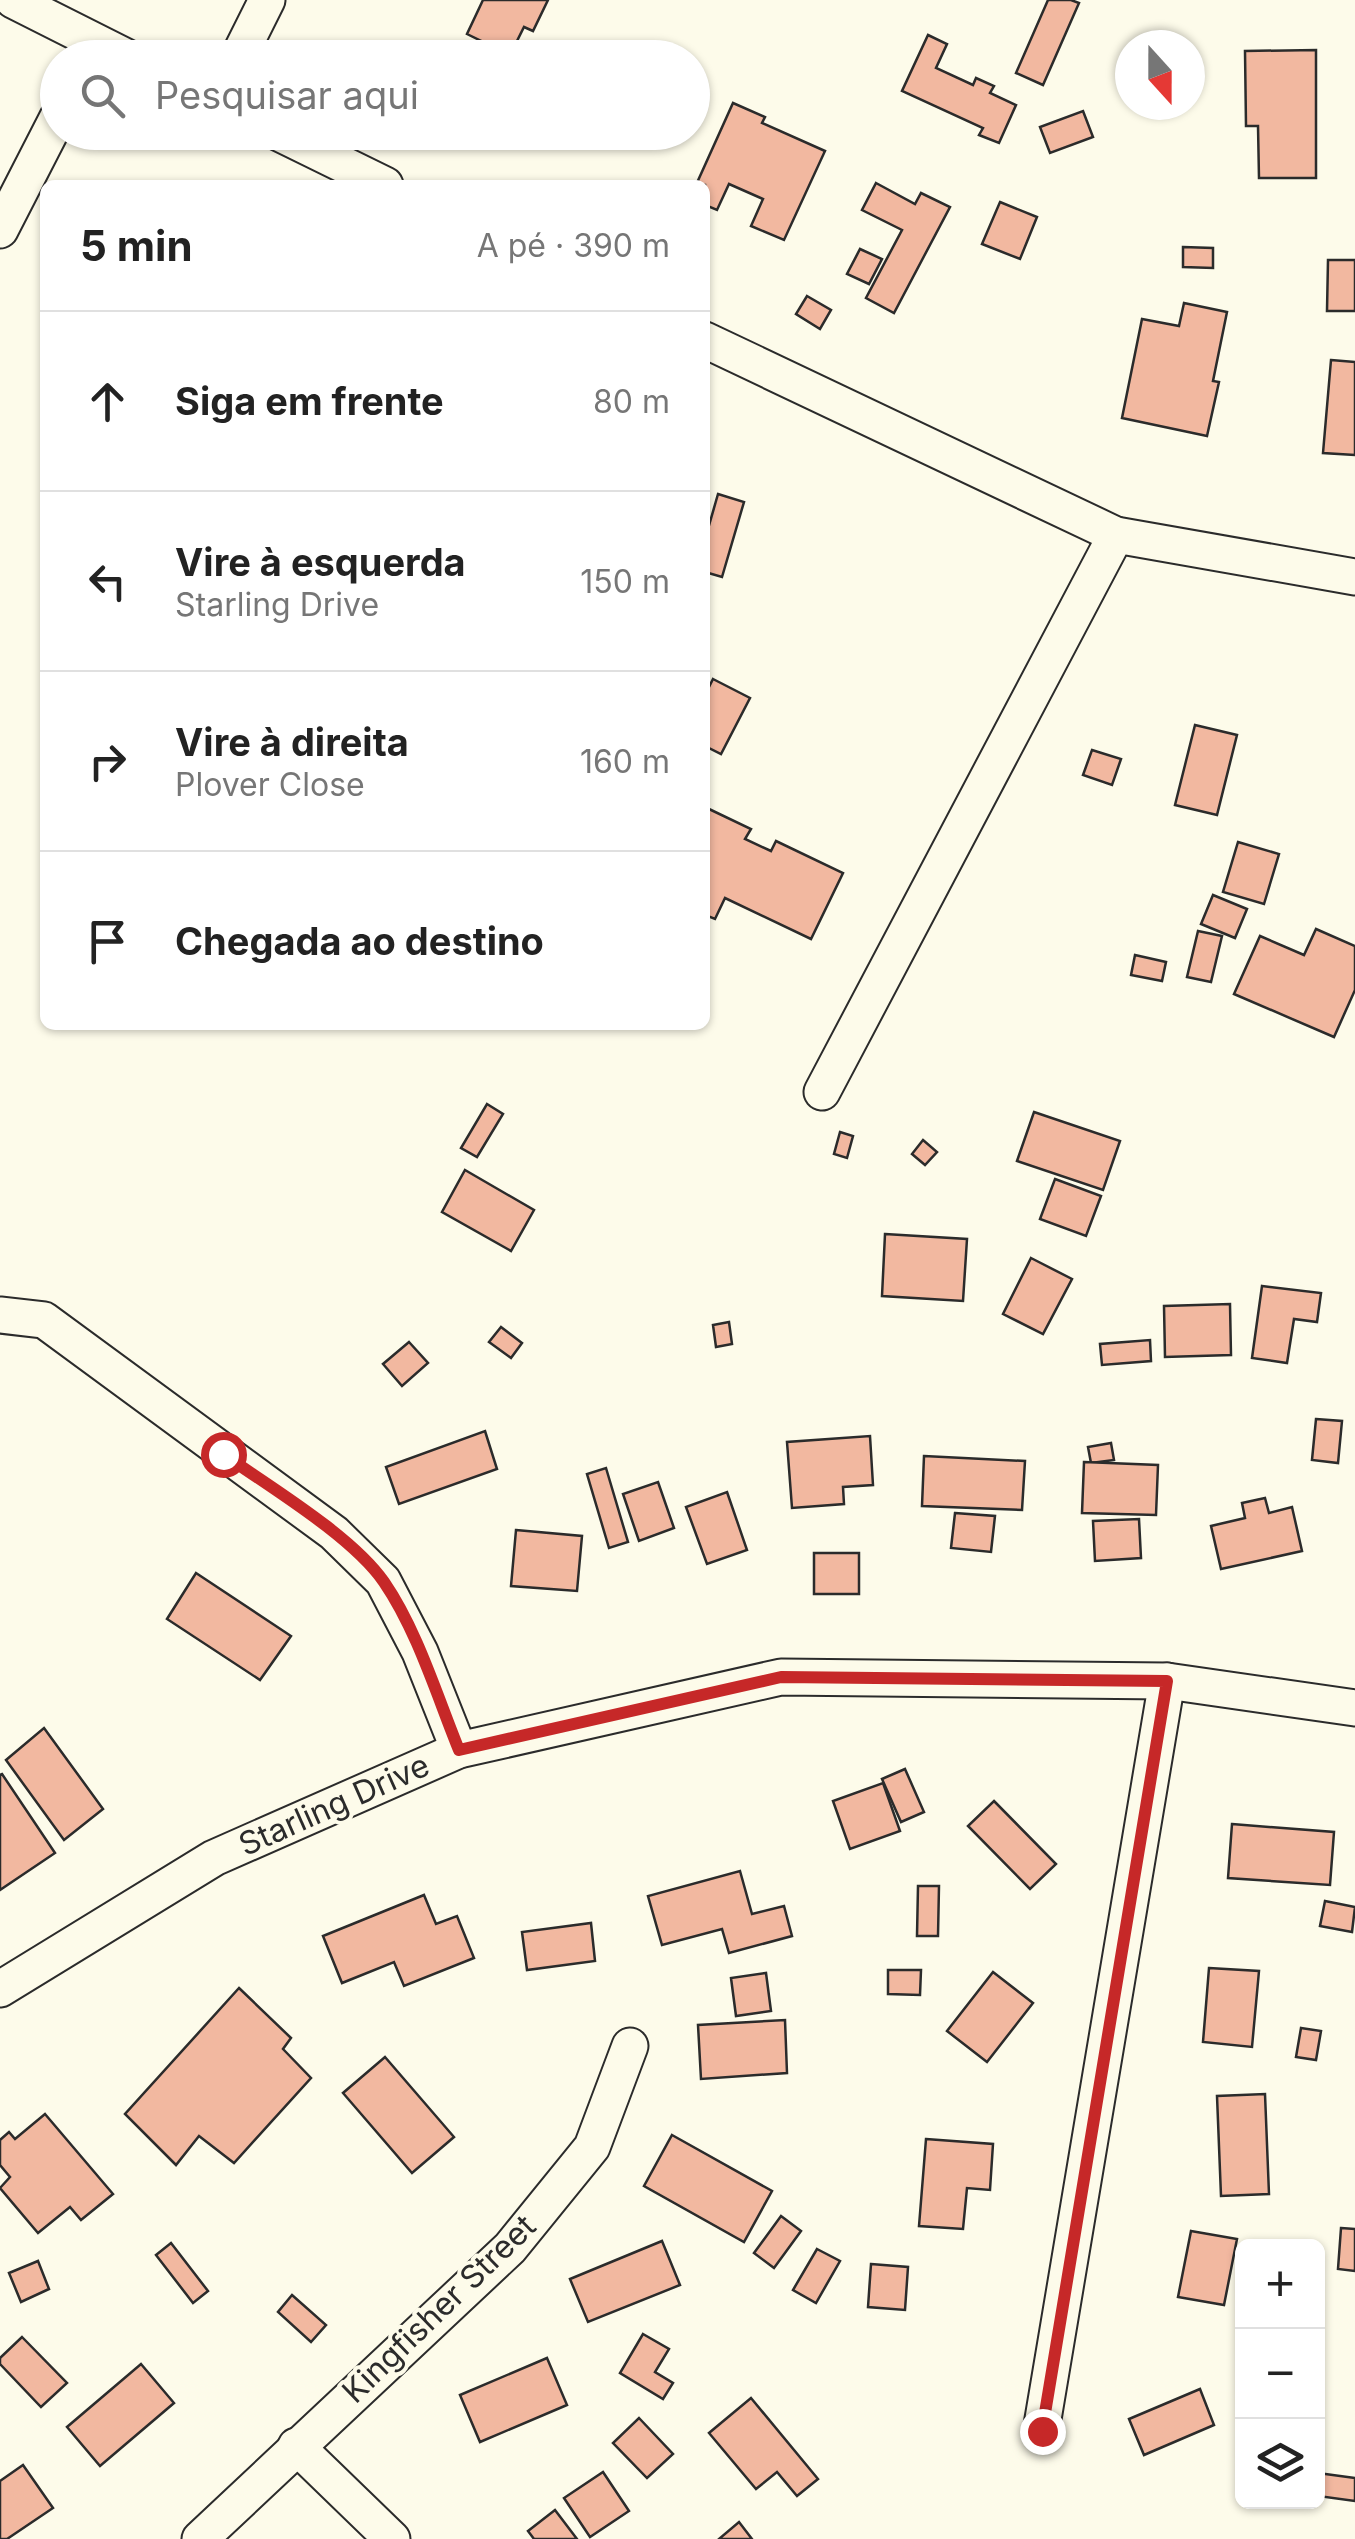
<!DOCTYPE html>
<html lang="pt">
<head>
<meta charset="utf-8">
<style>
  body { margin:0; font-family:Inter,sans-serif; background:#f6f6f6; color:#222 }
  .controls { position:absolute; right:30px; bottom:30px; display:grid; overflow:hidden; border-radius:15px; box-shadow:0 2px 8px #0004 }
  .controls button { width:90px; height:90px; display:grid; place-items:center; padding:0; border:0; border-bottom:2px solid #e0e0e0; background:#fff; color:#222; font:50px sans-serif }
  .compass { position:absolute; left:1115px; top:30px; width:90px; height:90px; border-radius:50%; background:#fff; box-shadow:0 2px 8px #0004; rotate:159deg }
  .stop { position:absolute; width:30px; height:30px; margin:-22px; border:8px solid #c62828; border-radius:50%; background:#fff }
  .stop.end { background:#c62828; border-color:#fff; box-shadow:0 2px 10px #0008 }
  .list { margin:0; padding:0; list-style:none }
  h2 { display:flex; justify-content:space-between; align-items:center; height:130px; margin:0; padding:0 40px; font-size:42px }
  h2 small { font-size:32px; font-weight:400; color:#767676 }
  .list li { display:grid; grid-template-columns:65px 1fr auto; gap:30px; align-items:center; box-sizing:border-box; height:180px; padding:0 40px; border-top:2px solid #e0e0e0 }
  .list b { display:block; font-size:38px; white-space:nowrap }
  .list p { margin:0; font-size:32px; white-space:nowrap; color:#767676 }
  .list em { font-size:32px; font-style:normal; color:#767676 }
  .icon { flex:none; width:55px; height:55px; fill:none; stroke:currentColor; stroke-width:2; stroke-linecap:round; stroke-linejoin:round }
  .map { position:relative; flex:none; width:1355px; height:2539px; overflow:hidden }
  .search { position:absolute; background:#fff; box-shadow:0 2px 8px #0004; left:40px; top:40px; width:670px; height:110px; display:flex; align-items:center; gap:25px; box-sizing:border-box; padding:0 35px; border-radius:55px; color:#767676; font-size:38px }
  .panel { position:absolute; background:#fff; box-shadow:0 2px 8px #0004; left:40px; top:180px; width:670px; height:850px; border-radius:15px }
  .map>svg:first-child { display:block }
  .building { fill:#f2b8a0; stroke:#2b2b2b; stroke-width:2.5 }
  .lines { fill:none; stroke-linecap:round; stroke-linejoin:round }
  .minor-casing { stroke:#2b2b2b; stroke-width:39 }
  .minor { stroke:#fdfbea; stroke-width:35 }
  .route { stroke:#c62828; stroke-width:12 }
  .labels { text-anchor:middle; stroke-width:8; stroke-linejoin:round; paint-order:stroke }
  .street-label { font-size:32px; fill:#2b2b2b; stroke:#fdfbea }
</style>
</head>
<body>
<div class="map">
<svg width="1355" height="2539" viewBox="0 0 1355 2539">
  <rect width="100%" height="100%" fill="#fdfbea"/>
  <g class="building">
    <polygon points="483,0 548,0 533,31 524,27 510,55 467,34"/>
    <polygon points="1048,0 1071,0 1079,3 1043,85 1016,73"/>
    <polygon points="928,35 947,44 936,68 973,85 976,78 994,86 990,93 1016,105 999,143 979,135 983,128 902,91"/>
    <polygon points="1316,50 1316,178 1259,178 1258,126 1246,126 1245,51"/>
    <polygon points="733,103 765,117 762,123 825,151 784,240 751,226 763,199 729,184 717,210 705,205 705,185 696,185"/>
    <polygon points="1083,111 1093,137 1050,153 1040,127"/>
    <polygon points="876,183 915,204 921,193 950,207 894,313 866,298 902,230 862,210"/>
    <polygon points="1000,202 1037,217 1020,259 982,244"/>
    <polygon points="1183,247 1213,248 1213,268 1183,267"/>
    <polygon points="860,249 882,259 869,284 847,274"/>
    <polygon points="1328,260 1355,260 1355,311 1327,311"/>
    <polygon points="807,296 831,310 820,329 796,314"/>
    <polygon points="1184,303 1227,312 1213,381 1219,382 1207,436 1122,418 1142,319 1179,326"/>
    <polygon points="1331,360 1355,362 1355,455 1323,453"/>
    <polygon points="718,494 744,502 722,577 705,572 705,528 708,529"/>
    <polygon points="713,679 750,698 721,754 705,746 705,695"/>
    <polygon points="1195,725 1237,735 1217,815 1175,805"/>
    <polygon points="1092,750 1121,759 1112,785 1083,775"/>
    <polygon points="709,809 751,829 745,839 771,851 776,841 843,873 811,939 725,898 715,919 705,915 705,818"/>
    <polygon points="1238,842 1279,854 1264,904 1223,892"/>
    <polygon points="1213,895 1247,909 1235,938 1201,924"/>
    <polygon points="1316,929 1355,946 1355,990 1334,1037 1234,994 1260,936 1304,955"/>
    <polygon points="1198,931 1222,936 1211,982 1187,977"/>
    <polygon points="1135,955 1166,962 1162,981 1131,975"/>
    <polygon points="487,1104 503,1114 477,1157 461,1148"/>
    <polygon points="1034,1112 1120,1141 1103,1190 1017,1161"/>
    <polygon points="840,1132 853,1136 847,1158 834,1154"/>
    <polygon points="923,1140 937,1152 925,1165 912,1154"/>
    <polygon points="465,1170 534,1210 511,1251 442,1212"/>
    <polygon points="1055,1179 1101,1196 1086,1236 1040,1219"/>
    <polygon points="885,1234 967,1239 963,1301 882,1296"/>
    <polygon points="1031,1258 1072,1279 1043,1334 1003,1314"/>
    <polygon points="1262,1286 1321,1293 1317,1322 1294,1319 1287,1363 1252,1358"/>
    <polygon points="1230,1304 1231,1355 1165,1357 1164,1306"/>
    <polygon points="729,1322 732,1344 716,1347 713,1325"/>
    <polygon points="501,1327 522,1343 511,1358 489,1342"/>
    <polygon points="1150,1340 1151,1361 1102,1365 1100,1344"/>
    <polygon points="409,1342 428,1363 402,1386 383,1364"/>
    <polygon points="1316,1419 1342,1421 1338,1463 1312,1460"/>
    <polygon points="485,1431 497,1469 399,1504 386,1467"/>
    <polygon points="870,1436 873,1485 843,1487 844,1504 792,1508 787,1442"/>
    <polygon points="1111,1443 1114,1460 1091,1463 1088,1447"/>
    <polygon points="924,1456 1025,1461 1022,1510 922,1506"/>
    <polygon points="1084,1462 1158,1465 1156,1515 1082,1513"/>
    <polygon points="606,1468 628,1542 609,1548 587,1474"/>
    <polygon points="658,1482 674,1528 639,1541 623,1494"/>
    <polygon points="727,1492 747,1550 707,1564 686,1507"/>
    <polygon points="1265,1498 1269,1513 1292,1507 1302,1551 1221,1569 1211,1526 1245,1518 1242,1503"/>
    <polygon points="955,1513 995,1516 991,1552 951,1548"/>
    <polygon points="1139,1519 1141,1558 1095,1561 1093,1521"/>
    <polygon points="516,1530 582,1536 577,1591 511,1586"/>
    <rect x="814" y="1553" width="45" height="41"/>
    <polygon points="196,1573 291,1636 260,1680 167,1619"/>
    <polygon points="44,1728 103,1809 64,1840 6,1760"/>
    <polygon points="905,1769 924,1812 901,1822 882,1779"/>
    <polygon points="2,1774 55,1853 0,1890 0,1775"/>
    <polygon points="883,1783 900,1831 850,1849 833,1801"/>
    <polygon points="994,1801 1056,1864 1030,1889 968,1826"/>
    <polygon points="1232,1824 1334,1832 1330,1885 1228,1878"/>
    <polygon points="740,1871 752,1914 784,1906 792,1936 729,1953 722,1929 662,1945 648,1896"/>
    <polygon points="918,1886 939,1886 938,1936 917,1936"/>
    <polygon points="424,1895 436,1924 457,1916 474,1958 404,1986 394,1962 342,1983 323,1936"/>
    <polygon points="1325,1901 1355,1907 1352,1932 1320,1926"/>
    <polygon points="591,1923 595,1961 527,1970 522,1932"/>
    <polygon points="1209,1968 1259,1971 1252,2047 1203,2042"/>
    <polygon points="888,1970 921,1970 920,1995 888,1994"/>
    <polygon points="993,1972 1033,2003 987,2062 947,2031"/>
    <polygon points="766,1973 771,2011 736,2016 731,1978"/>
    <polygon points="239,1988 291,2038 283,2049 311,2078 234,2163 199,2136 176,2165 125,2114"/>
    <polygon points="785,2020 787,2073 701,2079 698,2025"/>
    <polygon points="1301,2028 1321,2031 1316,2060 1296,2057"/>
    <polygon points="385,2057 454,2137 412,2173 343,2093"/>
    <polygon points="1265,2094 1269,2194 1221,2196 1217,2096"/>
    <polygon points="45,2114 113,2194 81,2220 70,2207 38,2233 0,2188 10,2177 0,2165 0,2140 9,2132 15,2139"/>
    <polygon points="672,2135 772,2191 744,2242 644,2186"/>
    <polygon points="926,2139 993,2144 990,2190 967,2188 963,2229 919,2226"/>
    <polygon points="781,2216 801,2231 774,2268 754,2253"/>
    <polygon points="1341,2228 1355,2229 1355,2271 1338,2269"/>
    <polygon points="1191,2231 1237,2239 1224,2305 1178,2297"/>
    <polygon points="662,2241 680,2285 588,2322 570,2279"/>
    <polygon points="171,2243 208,2291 193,2303 156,2255"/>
    <polygon points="817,2249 840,2261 816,2303 793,2290"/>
    <polygon points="38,2261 49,2289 21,2302 9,2273"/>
    <polygon points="871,2264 908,2267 905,2310 868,2307"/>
    <polygon points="292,2295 326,2325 311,2342 278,2312"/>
    <polygon points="643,2334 669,2349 655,2372 673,2383 663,2399 620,2373"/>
    <polygon points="22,2337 67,2383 41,2407 0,2364 0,2358"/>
    <polygon points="547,2358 567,2405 480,2442 460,2395"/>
    <polygon points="141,2364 174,2403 100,2466 67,2427"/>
    <polygon points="1200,2389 1214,2425 1144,2455 1129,2419"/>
    <polygon points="751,2398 818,2479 797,2496 777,2472 756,2489 709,2433"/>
    <polygon points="639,2418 673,2454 647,2478 613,2443"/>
    <polygon points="23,2465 53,2508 7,2539 0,2539 0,2481"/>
    <polygon points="603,2472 629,2511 590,2537 564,2498"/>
    <polygon points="1318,2473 1355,2478 1355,2501 1318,2496"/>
    <polygon points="555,2510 577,2539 534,2539 528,2531"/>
    <polygon points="739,2522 752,2539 719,2539"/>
  </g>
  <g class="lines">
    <defs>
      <g id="minor">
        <polyline points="13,0 128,58"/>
        <polyline points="238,58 267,0"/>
        <polyline points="277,132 385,185"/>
        <polyline points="0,230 58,117"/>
        <polyline points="705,340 1116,535 1355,577"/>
        <polyline points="822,1092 1116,535"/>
        <polyline points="0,1315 44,1320 334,1533 383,1581 420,1652 459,1750"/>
        <polyline points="0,1989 214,1858 459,1750 781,1677 1167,1681 1355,1708"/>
        <polyline points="1041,2431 1167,1681"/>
        <polyline points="296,2446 392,2539"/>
        <polyline points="200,2539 510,2248 592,2147 630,2046"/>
      </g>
    </defs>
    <use href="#minor" class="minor-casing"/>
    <use href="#minor" class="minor"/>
  </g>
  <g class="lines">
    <path class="route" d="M 223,1454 C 270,1487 352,1536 384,1582 C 417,1630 437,1696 459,1750 L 781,1677 L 1167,1681 L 1042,2431"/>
  </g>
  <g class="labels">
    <g class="street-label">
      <text transform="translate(334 1805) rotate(-24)" y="11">Starling Drive</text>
      <text transform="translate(439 2309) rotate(-44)" y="11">Kingfisher Street</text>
    </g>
  </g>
</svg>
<div class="controls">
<button>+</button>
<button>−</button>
<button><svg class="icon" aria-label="layers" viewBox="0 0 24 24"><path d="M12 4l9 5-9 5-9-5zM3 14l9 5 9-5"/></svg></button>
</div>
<svg class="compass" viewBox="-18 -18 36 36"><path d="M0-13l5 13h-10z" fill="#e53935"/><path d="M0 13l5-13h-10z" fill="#767676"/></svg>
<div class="stop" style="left:223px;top:1454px"></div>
<div class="stop end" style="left:1042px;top:2431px"></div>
<div class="search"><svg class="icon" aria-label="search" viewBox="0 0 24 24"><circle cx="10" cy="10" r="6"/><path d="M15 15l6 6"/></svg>Pesquisar aqui</div>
<section class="panel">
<h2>5 min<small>A pé · 390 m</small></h2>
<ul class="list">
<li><svg class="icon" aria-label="ahead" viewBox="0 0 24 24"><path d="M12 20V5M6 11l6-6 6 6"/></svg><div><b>Siga em frente</b></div><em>80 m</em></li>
<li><svg class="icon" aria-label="left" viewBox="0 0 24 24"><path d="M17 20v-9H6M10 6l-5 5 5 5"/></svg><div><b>Vire à esquerda</b><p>Starling Drive</p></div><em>150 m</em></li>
<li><svg class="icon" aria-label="right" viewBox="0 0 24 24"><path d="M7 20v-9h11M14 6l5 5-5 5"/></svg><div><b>Vire à direita</b><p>Plover Close</p></div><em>160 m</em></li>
<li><svg class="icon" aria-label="arrive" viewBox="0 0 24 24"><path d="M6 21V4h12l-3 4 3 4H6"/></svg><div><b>Chegada ao destino</b></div></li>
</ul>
</section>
</div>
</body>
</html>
